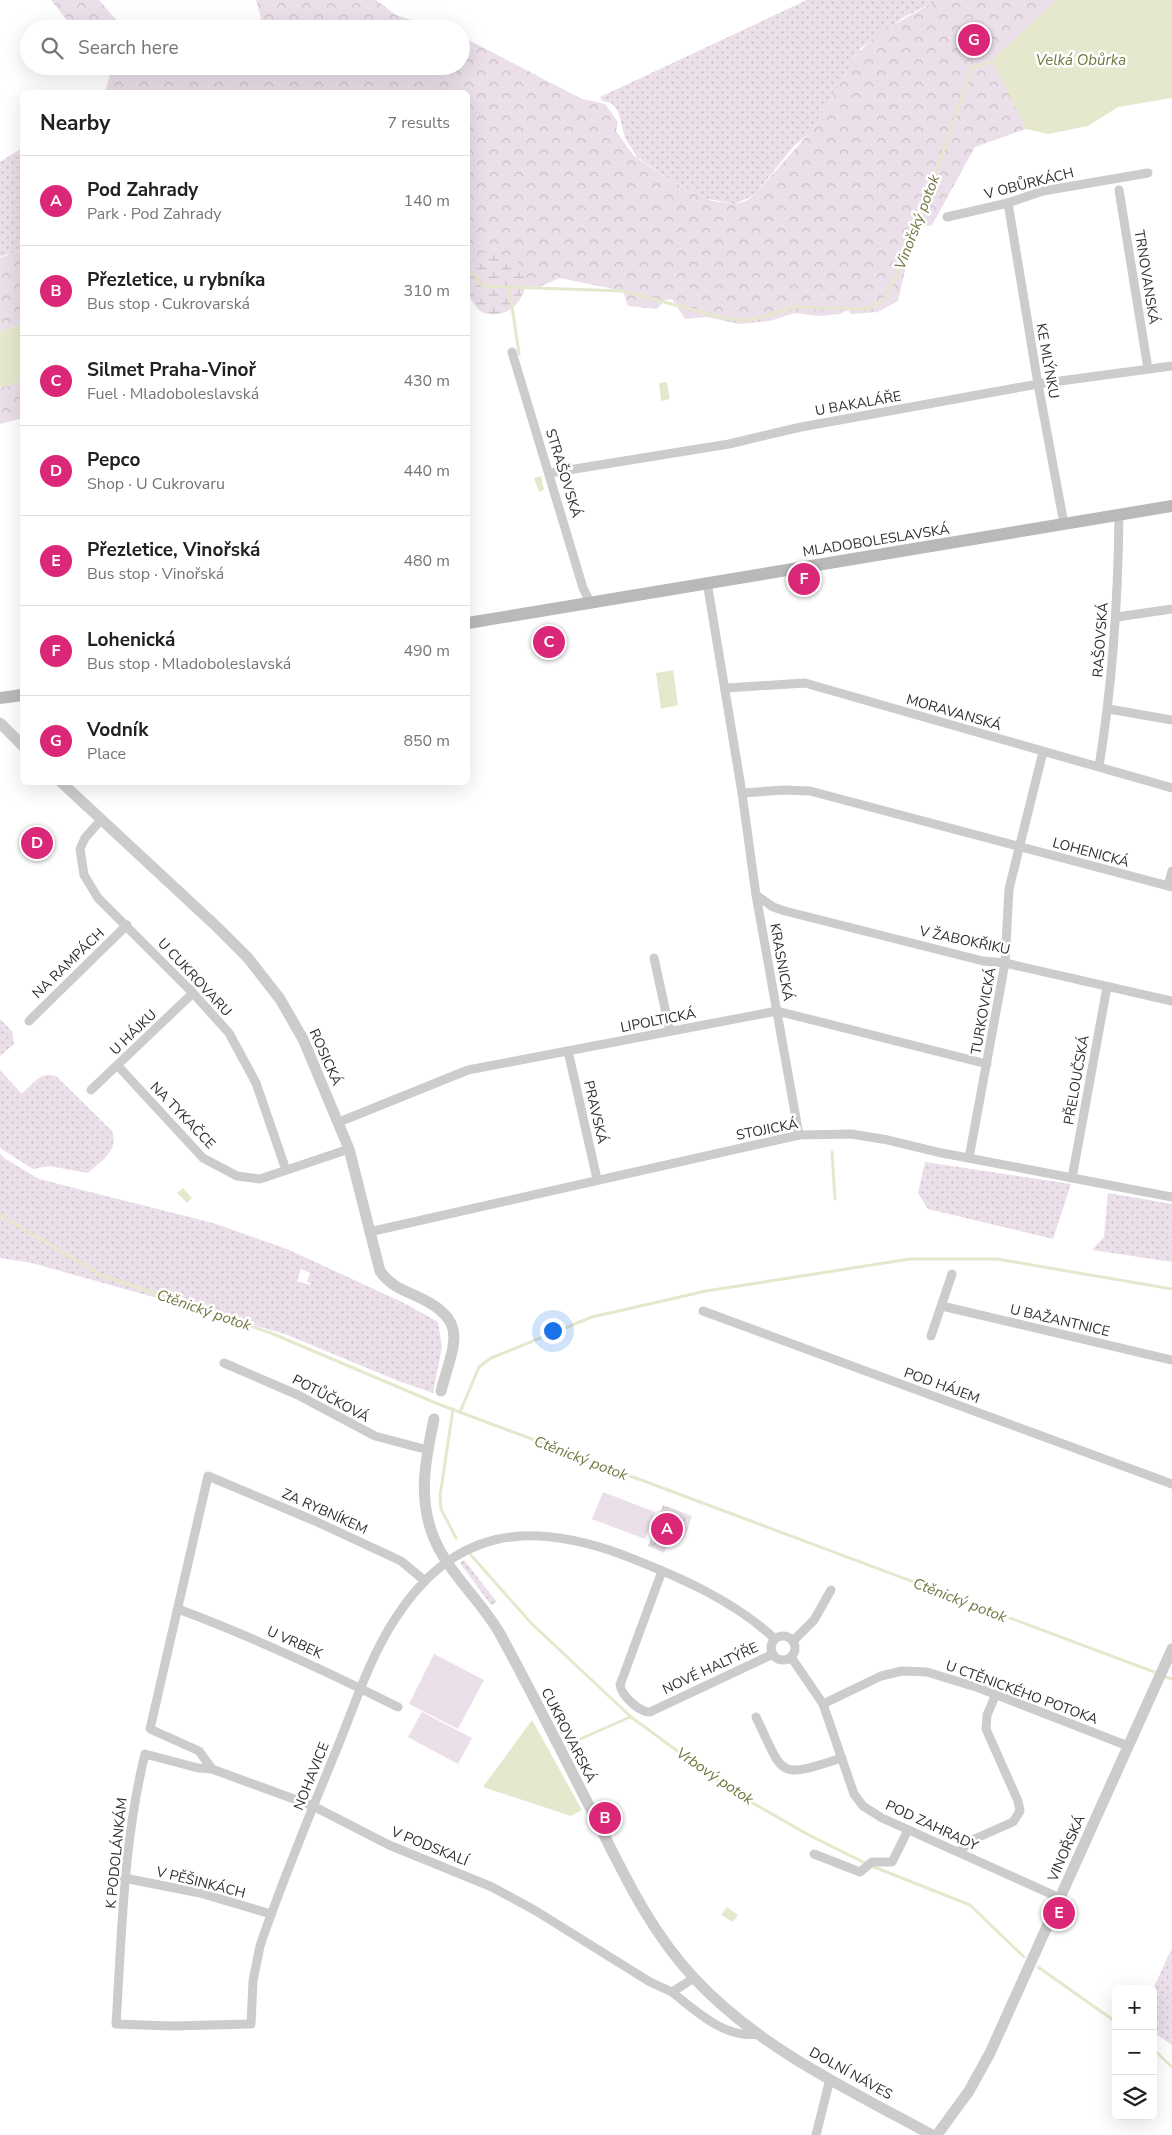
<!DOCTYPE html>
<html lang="en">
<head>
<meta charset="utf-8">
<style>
  body { margin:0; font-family:"Nunito Sans",sans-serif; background:#f6f6f6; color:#202124 }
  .controls { position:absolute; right:15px; bottom:15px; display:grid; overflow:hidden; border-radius:8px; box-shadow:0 5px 20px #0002 }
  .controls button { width:45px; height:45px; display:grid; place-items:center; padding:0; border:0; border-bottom:1px solid #e0e0e0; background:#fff; color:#202124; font:25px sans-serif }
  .you { position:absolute; left:552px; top:1330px; width:18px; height:18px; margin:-12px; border:4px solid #fff; border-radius:50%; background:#1a73e8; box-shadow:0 0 0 8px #1a73e833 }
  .badge { display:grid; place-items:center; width:32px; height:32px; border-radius:50%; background:#db2777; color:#fff; font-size:16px; font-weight:700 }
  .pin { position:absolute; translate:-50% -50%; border:2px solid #fff; box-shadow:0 1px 5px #0006 }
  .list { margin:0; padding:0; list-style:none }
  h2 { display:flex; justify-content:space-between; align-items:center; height:65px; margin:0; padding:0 20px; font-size:21px }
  h2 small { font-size:16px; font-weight:400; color:#757577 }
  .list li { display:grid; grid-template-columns:32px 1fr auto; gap:15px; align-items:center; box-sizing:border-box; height:90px; padding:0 20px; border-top:1px solid #e0e0e0 }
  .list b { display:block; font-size:19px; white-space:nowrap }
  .list p { margin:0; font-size:16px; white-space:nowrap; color:#757577 }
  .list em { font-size:16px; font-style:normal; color:#757577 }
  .icon { flex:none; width:28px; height:28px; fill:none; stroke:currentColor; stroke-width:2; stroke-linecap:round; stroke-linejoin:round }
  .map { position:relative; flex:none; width:1172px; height:2135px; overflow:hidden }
  .search { position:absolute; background:#fff; box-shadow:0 5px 20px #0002; left:20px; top:20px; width:450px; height:55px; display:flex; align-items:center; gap:12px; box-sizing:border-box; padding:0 18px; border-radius:28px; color:#757577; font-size:19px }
  .panel { position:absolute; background:#fff; box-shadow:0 5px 20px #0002; left:20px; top:90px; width:450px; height:695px; border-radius:8px }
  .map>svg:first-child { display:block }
  .grass { fill:url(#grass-dots); fill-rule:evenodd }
  .forest { fill:url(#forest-crowns) }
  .wetland { fill:url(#wetland-marsh) }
  .park { fill:url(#park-tufts) }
  .pitch { fill:#ebdfe9 }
  .water { fill:#e6e8cd }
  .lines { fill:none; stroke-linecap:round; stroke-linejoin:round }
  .stream { stroke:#e6e8cd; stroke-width:3 }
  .minor { stroke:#ccc; stroke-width:9 }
  .tertiary { stroke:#ccc; stroke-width:11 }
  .secondary { stroke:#b9b9b9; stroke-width:12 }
  .labels { text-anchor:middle; stroke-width:5; stroke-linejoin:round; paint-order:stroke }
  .street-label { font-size:14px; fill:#2f2f2f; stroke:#fff }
  .water-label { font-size:15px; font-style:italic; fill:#72773e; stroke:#fff }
</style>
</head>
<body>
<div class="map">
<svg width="1172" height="2135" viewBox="0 0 1172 2135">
  <defs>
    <pattern id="grass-dots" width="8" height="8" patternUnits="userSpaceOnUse" patternTransform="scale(1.25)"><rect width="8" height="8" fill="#ebdfe9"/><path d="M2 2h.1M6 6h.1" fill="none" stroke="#cac0c8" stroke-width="1.8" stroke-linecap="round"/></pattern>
    <pattern id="forest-crowns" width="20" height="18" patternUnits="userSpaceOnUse" patternTransform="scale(1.25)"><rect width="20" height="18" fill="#ebdfe9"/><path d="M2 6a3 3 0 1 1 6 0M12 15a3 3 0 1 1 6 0" fill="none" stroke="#cac0c8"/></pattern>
    <pattern id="wetland-marsh" width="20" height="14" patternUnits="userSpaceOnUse" patternTransform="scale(1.25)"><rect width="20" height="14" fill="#ebdfe9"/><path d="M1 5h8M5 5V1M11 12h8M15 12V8" fill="none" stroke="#cac0c8"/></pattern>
    <pattern id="park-tufts" width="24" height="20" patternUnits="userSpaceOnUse" patternTransform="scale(1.25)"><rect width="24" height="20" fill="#ebdfe9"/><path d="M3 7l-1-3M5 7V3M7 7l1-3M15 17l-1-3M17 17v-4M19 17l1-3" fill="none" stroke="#cac0c8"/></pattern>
  </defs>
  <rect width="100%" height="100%" fill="#fff"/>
  <g class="grass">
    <polygon points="807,0 955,0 929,5 904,17 861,48 811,132 794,146 754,195 735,204 708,199 676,184 637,157 625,138 618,111 611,103 602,101 600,97"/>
    <polygon points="22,148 22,250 0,257 0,162"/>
    <polygon points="0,1019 12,1031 14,1044 0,1056"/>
    <path d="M 0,1070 L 22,1094 C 33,1084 41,1070 57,1077 L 112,1131 C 119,1152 102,1160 88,1173 L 49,1166 L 33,1169 L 0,1148 Z"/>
    <path d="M 0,1153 L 4,1158 L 39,1179 L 213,1223 L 287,1249 L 404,1303 L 438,1322 L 442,1347 L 433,1393 L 396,1380 L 285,1334 L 32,1263 L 0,1258 ZM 301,1269 L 310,1273 L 307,1282 L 311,1283 L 310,1285 L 297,1281 Z"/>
    <polygon points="925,1162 1071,1184 1053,1239 928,1209 918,1193"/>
    <polygon points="1108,1193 1172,1204 1172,1262 1092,1250 1104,1237"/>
    <polygon points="464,1560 497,1602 491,1605 460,1563"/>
    <polygon points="1172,1948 1172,2045 1153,2032 1153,1989"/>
  </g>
  <g class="forest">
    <polygon points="51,0 99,0 124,29 74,29"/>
    <polygon points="256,0 376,0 396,15 438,29 259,29 261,18"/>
    <polygon points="955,0 1057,0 993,60 1026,129 975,147 932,225 922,227 909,253 898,301 878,312 851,314 848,310 840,314 819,316 794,313 770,321 739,324 707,317 685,319 672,299 665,300 657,309 628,306 623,291 560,278 539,287 512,284 493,286 468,301 468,92 105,92 110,75 105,66 168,66 181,74 208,66 461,66 461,36 582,99 605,104 618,122 616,131 634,156 676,184 712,201 735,204 746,201 754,195 813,129 858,53 879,33 929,5"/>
    <polygon points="22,250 22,323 0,332 0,258"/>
    <polygon points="22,381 22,418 0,424 0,388"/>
  </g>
  <path class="wetland" d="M 491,249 L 521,264 C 523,268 526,274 526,278 C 527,301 505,322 482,312 C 476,309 471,299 468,294 L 471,261 Z"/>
  <path class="park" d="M 663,1505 L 692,1516 C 687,1529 687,1546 668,1544 L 664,1553 L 648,1546 Z"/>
  <g class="pitch">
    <polygon points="603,1492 655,1512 645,1539 592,1519"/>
    <polygon points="434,1654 484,1680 458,1729 409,1704"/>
    <polygon points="422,1712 472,1738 458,1764 408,1737"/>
  </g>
  <g class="water">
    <polygon points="1057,0 1172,0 1172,98 1118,107 1088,126 1048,134 1026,129 992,60"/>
    <polygon points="22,323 22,381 0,388 0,332"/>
    <polygon points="667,382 670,399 661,401 659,383"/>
    <polygon points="541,476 544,490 539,492 534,478"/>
    <polygon points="673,670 678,705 661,709 656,673"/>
    <polygon points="183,1188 192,1198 187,1203 177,1193"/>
    <polygon points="532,1720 582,1810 571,1816 483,1787"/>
    <polygon points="727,1907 738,1915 733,1922 721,1915"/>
  </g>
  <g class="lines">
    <g class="stream">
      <polyline points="468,272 473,273 482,286 622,291 721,317 748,321 795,307 868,309 884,300 908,253 972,68 996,60"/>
      <polyline points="509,286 519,354"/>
      <polyline points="832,1152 835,1199"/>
      <polyline points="0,1215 101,1275 271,1333 438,1404 1157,1673"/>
      <polyline points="453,1409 440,1496 441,1509 456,1538"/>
      <polyline points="460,1412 479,1367 491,1358 592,1317 706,1291 910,1259 997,1259 1172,1289"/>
      <polyline points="470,1554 532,1624 631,1717 732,1791 805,1833 869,1865 970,1905 1024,1957"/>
      <polyline points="1163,1676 1172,1679"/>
      <polyline points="567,1745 630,1717"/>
      <polyline points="1038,1967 1116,2022"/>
      <polyline points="1153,2049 1172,2067"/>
    </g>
    <g class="minor">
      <polyline points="1119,190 1148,369"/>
      <polyline points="1008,203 1038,384 1064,524"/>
      <polyline points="947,217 1008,203 1043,191 1148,173"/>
      <polyline points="512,352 583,588 590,602"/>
      <polyline points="550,473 729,444 801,427 1038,384 1172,366"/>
      <polyline points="707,582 742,793 756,895 799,1135"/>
      <polyline points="1117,617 1172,609"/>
      <polyline points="726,688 805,683 1172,788"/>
      <polyline points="1109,709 1172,720"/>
      <path d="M 1099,766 C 1113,682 1118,600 1119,515"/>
      <polyline points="742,793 784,790 810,791 1172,887"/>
      <polyline points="100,821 85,838 80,849 84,875 98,898 193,993 229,1033 256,1083 286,1170"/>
      <polyline points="1168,886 1172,871"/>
      <polyline points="756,895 773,907 785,911 983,961 1005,963 1172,1001"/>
      <polyline points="654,958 670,1031"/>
      <polyline points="29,1021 127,925"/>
      <polyline points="568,1051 597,1179"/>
      <polyline points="118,1066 203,1158 237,1176 260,1179 349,1149"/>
      <polyline points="91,1090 193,993"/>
      <polyline points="339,1122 468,1070 777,1011 987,1064"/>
      <polyline points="969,1158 1005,963 1009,889 1043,752"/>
      <polyline points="1072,1178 1107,987"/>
      <polyline points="369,1232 799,1135 851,1134 888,1140 942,1153 1172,1197"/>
      <polyline points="942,1306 1172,1360"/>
      <polyline points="703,1311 1172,1484"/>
      <polyline points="931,1336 952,1274"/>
      <polyline points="224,1363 298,1395 375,1436 428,1450"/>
      <path d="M 662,1571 L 620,1685 C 622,1696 639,1712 650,1712 L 773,1654"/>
      <polyline points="425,1581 401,1561 315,1521 208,1476 150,1729 199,1751 212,1769 313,1806 389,1845 492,1887 536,1911 650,1982 672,1992 694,1978"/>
      <path d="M 178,1609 C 254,1637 326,1671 398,1707"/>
      <circle cx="783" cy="1648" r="12"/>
      <polyline points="793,1641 814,1620 831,1590"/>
      <polyline points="791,1657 823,1704 854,1794 863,1806 882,1818 1060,1898"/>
      <polyline points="823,1704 881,1676 902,1671 927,1672 979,1688 1128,1746"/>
      <path d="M 756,1717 C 785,1777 776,1779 842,1758"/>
      <path d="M 212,1769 L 198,1768 L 145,1754 C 123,1843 122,1933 116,2024 L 171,2026 L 251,2024 L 253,1981 L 260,1946 C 283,1878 311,1812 338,1746 C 355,1704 370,1657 395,1619 C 453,1528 528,1520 623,1555 C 677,1576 732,1599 775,1639"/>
      <polyline points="959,1852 972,1840 1013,1822 1020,1811 1018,1801 986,1729 987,1715 996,1694"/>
      <polyline points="814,1854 860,1872 872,1862 892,1862 908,1830"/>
      <polyline points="124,1878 200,1893 271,1914"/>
      <path d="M 672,1992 C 697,2012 725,2039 759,2034"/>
      <polyline points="816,2135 830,2079"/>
    </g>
    <g class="tertiary">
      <polyline points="0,723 22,745"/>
      <path d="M 61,782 L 216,926 L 248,958 L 280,999 L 303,1039 L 349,1149 L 380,1271 C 389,1284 400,1289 414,1295 C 471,1320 454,1342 441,1391"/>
      <path d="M 434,1419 C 426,1457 418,1495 432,1533 C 445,1570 479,1598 499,1632 C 534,1696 566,1761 599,1825 C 626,1879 652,1933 694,1978 C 759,2048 849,2090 932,2135"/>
      <polyline points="937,2135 969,2091 990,2053 1172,1649"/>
    </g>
    <g class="secondary">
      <polyline points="468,623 1172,506"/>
      <polyline points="0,698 22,695"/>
    </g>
  </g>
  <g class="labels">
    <g class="street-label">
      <text transform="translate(1029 183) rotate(-14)" y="5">V OBŮRKÁCH</text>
      <text transform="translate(1147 277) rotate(81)" y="5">TRNOVANSKÁ</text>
      <text transform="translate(1048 361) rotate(80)" y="5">KE MLÝNKU</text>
      <text transform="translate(858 403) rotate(-10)" y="5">U BAKALÁŘE</text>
      <text transform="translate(564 473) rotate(73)" y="5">STRAŠOVSKÁ</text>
      <text transform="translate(876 540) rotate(-9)" y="5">MLADOBOLESLAVSKÁ</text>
      <text transform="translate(1100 640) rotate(-86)" y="5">RAŠOVSKÁ</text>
      <text transform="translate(954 712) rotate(16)" y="5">MORAVANSKÁ</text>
      <text transform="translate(1091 852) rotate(15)" y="5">LOHENICKÁ</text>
      <text transform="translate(965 940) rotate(12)" y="5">V ŽABOKŘIKU</text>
      <text transform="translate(782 962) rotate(80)" y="5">KRASNICKÁ</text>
      <text transform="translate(68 963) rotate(-44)" y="5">NA RAMPÁCH</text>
      <text transform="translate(195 977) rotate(47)" y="5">U CUKROVARU</text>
      <text transform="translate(983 1011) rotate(-80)" y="5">TURKOVICKÁ</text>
      <text transform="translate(658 1020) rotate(-11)" y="5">LIPOLTICKÁ</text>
      <text transform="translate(133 1032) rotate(-44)" y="5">U HÁJKU</text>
      <text transform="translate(326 1057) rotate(66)" y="5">ROSICKÁ</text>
      <text transform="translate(1076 1080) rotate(-80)" y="5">PŘELOUČSKÁ</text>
      <text transform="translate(596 1112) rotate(77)" y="5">PRAVSKÁ</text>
      <text transform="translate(183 1115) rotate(46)" y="5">NA TYKAČCE</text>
      <text transform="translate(767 1129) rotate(-11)" y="5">STOJICKÁ</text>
      <text transform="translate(1060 1320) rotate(13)" y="5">U BAŽANTNICE</text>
      <text transform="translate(942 1385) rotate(20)" y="5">POD HÁJEM</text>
      <text transform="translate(331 1398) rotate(28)" y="5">POTŮČKOVÁ</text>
      <text transform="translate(325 1511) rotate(24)" y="5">ZA RYBNÍKEM</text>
      <text transform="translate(295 1642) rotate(24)" y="5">U VRBEK</text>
      <text transform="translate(710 1668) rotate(-25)" y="5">NOVÉ HALTÝŘE</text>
      <text transform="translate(1022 1692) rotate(20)" y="5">U CTĚNICKÉHO POTOKA</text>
      <text transform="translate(569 1735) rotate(63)" y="5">CUKROVARSKÁ</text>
      <text transform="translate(311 1776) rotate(-68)" y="5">NOHAVICE</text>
      <text transform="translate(932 1825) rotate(25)" y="5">POD ZAHRADY</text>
      <text transform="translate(430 1846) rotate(22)" y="5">V PODSKALÍ</text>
      <text transform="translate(1066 1848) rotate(-66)" y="5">VINOŘSKÁ</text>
      <text transform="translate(116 1853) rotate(-84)" y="5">K PODOLÁNKÁM</text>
      <text transform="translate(201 1882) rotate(14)" y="5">V PĚŠINKÁCH</text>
      <text transform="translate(851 2073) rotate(29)" y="5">DOLNÍ NÁVES</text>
    </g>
    <g class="water-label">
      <text x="1081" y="65">Velká Obůrka</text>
      <text transform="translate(917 222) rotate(-69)" y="5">Vinořský potok</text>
      <text transform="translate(204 1310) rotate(19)" y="5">Ctěnický potok</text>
      <text transform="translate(581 1458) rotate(21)" y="5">Ctěnický potok</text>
      <text transform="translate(960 1600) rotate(21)" y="5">Ctěnický potok</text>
      <text transform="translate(715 1776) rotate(34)" y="5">Vrbový potok</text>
    </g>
  </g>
</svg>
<div class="controls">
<button>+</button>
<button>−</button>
<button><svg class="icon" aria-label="layers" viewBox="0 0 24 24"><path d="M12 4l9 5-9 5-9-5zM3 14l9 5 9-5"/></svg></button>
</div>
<div class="you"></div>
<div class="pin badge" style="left:667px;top:1529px">A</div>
<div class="pin badge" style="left:605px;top:1818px">B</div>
<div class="pin badge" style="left:549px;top:642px">C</div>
<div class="pin badge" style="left:37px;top:843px">D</div>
<div class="pin badge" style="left:1059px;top:1913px">E</div>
<div class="pin badge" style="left:804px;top:579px">F</div>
<div class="pin badge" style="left:974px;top:40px">G</div>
<div class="search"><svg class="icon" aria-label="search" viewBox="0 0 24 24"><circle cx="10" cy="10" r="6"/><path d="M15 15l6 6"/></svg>Search here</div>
<section class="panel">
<h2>Nearby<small>7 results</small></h2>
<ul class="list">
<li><span class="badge">A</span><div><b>Pod Zahrady</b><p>Park · Pod Zahrady</p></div><em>140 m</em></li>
<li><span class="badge">B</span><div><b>Přezletice, u rybníka</b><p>Bus stop · Cukrovarská</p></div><em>310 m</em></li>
<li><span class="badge">C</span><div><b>Silmet Praha-Vinoř</b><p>Fuel · Mladoboleslavská</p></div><em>430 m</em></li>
<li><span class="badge">D</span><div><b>Pepco</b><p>Shop · U Cukrovaru</p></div><em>440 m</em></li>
<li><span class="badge">E</span><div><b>Přezletice, Vinořská</b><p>Bus stop · Vinořská</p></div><em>480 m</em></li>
<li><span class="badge">F</span><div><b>Lohenická</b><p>Bus stop · Mladoboleslavská</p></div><em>490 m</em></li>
<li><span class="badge">G</span><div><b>Vodník</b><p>Place</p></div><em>850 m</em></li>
</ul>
</section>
</div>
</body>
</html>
